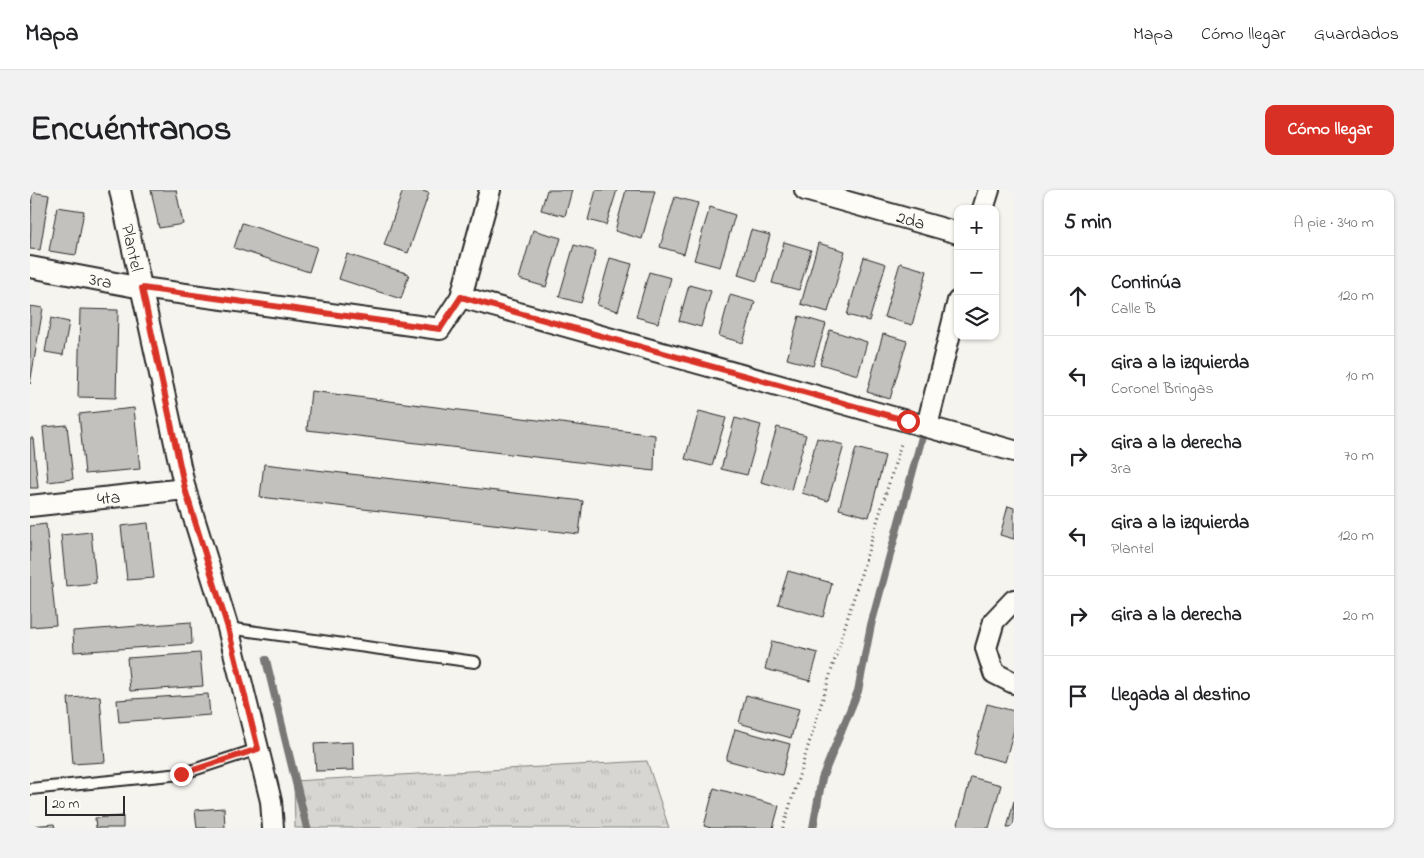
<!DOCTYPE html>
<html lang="es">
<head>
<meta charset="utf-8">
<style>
  body { margin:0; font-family:"Indie Flower",sans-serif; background:#f2f2f2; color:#202124 }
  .controls { position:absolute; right:15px; top:15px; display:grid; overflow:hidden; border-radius:10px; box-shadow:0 1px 4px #0004 }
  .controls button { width:45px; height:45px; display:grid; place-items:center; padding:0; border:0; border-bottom:1px solid #e0e0e0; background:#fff; color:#202124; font:25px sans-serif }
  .scale { position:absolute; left:15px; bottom:12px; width:80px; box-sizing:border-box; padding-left:5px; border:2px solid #2b2b2b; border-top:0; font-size:14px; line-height:18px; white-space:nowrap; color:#2b2b2b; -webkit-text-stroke:4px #fdfcf7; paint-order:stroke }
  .stop { position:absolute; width:15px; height:15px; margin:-11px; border:4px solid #d93025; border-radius:50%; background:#fff }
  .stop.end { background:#d93025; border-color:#fff; box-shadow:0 1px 5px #0008 }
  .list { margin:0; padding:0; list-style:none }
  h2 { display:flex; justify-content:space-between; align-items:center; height:65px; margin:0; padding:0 20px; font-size:21px }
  h2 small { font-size:16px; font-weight:400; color:#757577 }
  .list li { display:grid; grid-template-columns:32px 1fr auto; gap:15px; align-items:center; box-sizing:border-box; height:80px; padding:0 20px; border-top:1px solid #e0e0e0 }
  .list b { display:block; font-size:19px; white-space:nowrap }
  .list p { margin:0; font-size:16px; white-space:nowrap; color:#757577 }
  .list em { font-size:16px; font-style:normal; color:#757577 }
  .icon { flex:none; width:28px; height:28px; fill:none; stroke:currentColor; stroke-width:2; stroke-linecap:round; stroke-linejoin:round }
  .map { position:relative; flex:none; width:984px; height:638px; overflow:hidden; border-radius:10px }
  header { display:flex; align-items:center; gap:30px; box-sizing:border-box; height:70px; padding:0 25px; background:#fff; border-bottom:1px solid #e0e0e0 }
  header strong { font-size:24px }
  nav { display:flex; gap:28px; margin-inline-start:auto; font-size:18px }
  .intro { display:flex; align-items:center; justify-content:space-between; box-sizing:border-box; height:120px; padding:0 30px }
  h1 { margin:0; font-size:35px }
  .button { padding:12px 22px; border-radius:10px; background:#d93025; color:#fff; font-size:18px; font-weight:700 }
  main { display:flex; gap:30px; padding:0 30px }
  aside { flex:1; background:#fff; border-radius:10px; box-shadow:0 1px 4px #0004 }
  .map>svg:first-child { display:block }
  .grass { fill:url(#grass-tufts); stroke:#81807e }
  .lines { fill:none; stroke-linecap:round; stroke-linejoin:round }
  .stream { stroke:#797877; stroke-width:8 }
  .building { fill:#c2c1be; stroke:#2b2b2b }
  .service-casing { stroke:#2b2b2b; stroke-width:14 }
  .minor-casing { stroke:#2b2b2b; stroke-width:24 }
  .path { stroke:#2b2b2b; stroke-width:3; stroke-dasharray:1 4; stroke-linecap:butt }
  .service { stroke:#fdfcf7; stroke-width:10 }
  .minor { stroke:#fdfcf7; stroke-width:20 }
  .route { stroke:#d93025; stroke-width:6 }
  .labels { text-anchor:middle; stroke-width:5; stroke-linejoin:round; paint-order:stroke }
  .street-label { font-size:18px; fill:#2b2b2b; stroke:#fdfcf7 }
</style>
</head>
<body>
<header>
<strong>Mapa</strong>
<nav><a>Mapa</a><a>Cómo llegar</a><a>Guardados</a></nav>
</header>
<div class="intro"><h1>Encuéntranos</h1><a class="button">Cómo llegar</a></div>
<main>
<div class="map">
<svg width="984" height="638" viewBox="0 0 984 638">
  <defs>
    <pattern id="grass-tufts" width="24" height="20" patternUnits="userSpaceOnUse" patternTransform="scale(1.25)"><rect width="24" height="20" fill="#d7d6d2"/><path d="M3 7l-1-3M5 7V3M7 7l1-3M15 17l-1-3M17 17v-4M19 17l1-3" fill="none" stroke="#b9b8b4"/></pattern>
  </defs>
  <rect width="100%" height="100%" fill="#f5f4ef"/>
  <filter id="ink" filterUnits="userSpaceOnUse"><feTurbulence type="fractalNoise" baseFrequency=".02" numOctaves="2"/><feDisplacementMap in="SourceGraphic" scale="10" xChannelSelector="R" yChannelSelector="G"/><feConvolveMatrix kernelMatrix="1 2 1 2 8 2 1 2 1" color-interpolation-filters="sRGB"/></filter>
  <g filter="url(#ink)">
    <polygon class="grass" points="617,571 639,638 265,638 264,591"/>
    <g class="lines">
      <g class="stream">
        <polyline points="236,470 277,638"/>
        <polyline points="783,638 792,588 828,501 841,435 892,247"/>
      </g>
    </g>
    <g class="building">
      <polygon points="121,0 146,0 153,34 129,38"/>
      <polygon points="373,0 389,0 399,3 378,63 354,55"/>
      <polygon points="517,0 542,0 535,26 511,20"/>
      <polygon points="566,0 587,0 576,35 558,30"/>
      <polygon points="596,0 625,1 612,49 585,41"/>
      <polygon points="2,2 19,5 10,60 0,59"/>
      <polygon points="645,7 668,13 654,64 630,57"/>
      <polygon points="27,17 54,21 46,65 19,61"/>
      <polygon points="680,17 705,25 690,77 664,70"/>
      <polygon points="212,33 287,57 279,82 204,58"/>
      <polygon points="503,40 531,48 516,97 489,89"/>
      <polygon points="721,40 740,45 727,91 708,85"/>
      <polygon points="754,52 781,60 769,100 742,93"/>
      <polygon points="788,53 815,61 798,122 771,114"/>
      <polygon points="544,55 566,61 551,113 529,107"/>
      <polygon points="317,64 379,84 371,109 309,89"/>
      <polygon points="834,67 856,74 839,131 817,125"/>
      <polygon points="580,68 602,74 588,121 567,115"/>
      <polygon points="870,73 897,81 882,135 854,127"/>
      <polygon points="619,82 641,88 628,133 606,127"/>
      <polygon points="659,95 681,101 671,137 649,131"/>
      <polygon points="700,105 725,112 713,153 689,146"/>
      <polygon points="0,116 13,118 0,194"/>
      <polygon points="50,119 88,120 86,208 48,207"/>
      <polygon points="769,126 796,134 783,176 757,169"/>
      <polygon points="21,128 39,132 33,165 15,162"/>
      <polygon points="800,140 837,152 828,185 790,174"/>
      <polygon points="853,144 877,151 860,209 837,202"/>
      <polygon points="281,201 625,245 624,281 277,240"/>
      <polygon points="104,218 110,279 55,284 49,224"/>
      <polygon points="669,221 696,228 682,276 655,269"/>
      <polygon points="705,228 731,235 717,285 691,279"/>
      <polygon points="37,235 43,289 18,292 13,237"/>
      <polygon points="747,237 776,245 761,300 731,292"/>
      <polygon points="0,248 3,248 8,298 0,298"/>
      <polygon points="787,248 814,255 798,311 772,303"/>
      <polygon points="826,258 855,266 839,327 809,319"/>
      <polygon points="234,274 553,311 549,344 230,307"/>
      <polygon points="978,316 984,318 984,349 970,345"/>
      <polygon points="118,333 124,388 97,390 91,336"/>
      <polygon points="16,334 26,435 0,437 0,336"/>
      <polygon points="61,342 66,393 36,396 31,345"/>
      <polygon points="758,381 802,393 793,427 748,414"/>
      <polygon points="161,432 162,454 44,462 43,441"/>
      <polygon points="742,451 788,463 780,491 735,479"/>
      <polygon points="170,463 173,496 100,501 97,468"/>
      <polygon points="178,504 180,525 89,532 87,510"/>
      <polygon points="716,505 769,519 761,548 709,533"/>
      <polygon points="70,506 75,572 43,574 38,508"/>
      <polygon points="957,514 984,521 984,540 975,572 944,564"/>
      <polygon points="705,539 760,554 752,585 696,570"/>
      <polygon points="323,552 324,580 286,581 284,554"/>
      <polygon points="941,587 971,595 959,638 927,638"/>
      <polygon points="684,598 749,616 743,638 681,638 674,636"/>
      <polygon points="984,611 984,638 977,638"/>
      <polygon points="194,618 195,638 167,638 165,620"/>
      <polygon points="93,626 93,638 66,638 65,628"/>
      <polygon points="24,634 25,638 0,638 0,636"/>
    </g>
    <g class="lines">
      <defs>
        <g id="service">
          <polyline points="198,438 445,472"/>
          <polyline points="0,599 151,584 228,559"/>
        </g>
        <g id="minor">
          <path id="s1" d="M 90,0 L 155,299 L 198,438 L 241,611 L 243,638"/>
          <path id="s2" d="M 775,0 L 928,43"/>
          <polyline points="953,19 959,0"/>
          <path id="s3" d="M 0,77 L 112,98 L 410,139 L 431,107 L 460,0"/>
          <polyline points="431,107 984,261"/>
          <polyline points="897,236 928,111"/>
          <path id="s4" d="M 0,316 L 155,299"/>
          <polyline points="984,410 964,431 956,458 964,483 984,493"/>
        </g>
      </defs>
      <use href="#service" class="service-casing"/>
      <use href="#minor" class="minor-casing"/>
      <polyline class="path" points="753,638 871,254"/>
      <use href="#service" class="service"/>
      <use href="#minor" class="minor"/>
    </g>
  </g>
  <g class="lines" filter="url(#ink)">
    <polyline class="route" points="151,584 228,559 198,438 155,299 112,98 410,139 431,107 878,231"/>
  </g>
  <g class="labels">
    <g class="street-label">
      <text dy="6" stroke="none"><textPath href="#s2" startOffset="110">2da</textPath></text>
      <text dy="6" stroke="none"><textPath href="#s1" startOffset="59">Plantel</textPath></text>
      <text dy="6" stroke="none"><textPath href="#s3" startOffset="72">3ra</textPath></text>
      <text dy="6" stroke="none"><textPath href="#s4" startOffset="79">4ta</textPath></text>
    </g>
  </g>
</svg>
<div class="controls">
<button>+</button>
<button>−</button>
<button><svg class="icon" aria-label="layers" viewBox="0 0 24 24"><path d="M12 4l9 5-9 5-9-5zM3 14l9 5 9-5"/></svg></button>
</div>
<div class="scale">20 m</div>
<div class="stop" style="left:878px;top:231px"></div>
<div class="stop end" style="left:151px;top:584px"></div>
</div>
<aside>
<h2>5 min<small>A pie · 340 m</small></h2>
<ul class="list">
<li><svg class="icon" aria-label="ahead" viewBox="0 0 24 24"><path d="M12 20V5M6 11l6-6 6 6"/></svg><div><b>Continúa</b><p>Calle B</p></div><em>120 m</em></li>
<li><svg class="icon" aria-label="left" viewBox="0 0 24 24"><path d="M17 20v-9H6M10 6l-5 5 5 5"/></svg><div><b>Gira a la izquierda</b><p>Coronel Bringas</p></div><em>10 m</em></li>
<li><svg class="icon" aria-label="right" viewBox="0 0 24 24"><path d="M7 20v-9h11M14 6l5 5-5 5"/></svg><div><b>Gira a la derecha</b><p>3ra</p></div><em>70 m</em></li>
<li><svg class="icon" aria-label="left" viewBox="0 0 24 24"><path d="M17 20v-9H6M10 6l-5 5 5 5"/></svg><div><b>Gira a la izquierda</b><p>Plantel</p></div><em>120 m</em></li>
<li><svg class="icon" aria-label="right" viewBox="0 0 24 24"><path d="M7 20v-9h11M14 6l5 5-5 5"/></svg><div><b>Gira a la derecha</b></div><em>20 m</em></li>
<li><svg class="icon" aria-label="arrive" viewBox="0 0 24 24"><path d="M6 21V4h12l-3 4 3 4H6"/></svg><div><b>Llegada al destino</b></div></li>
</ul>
</aside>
</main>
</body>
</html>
